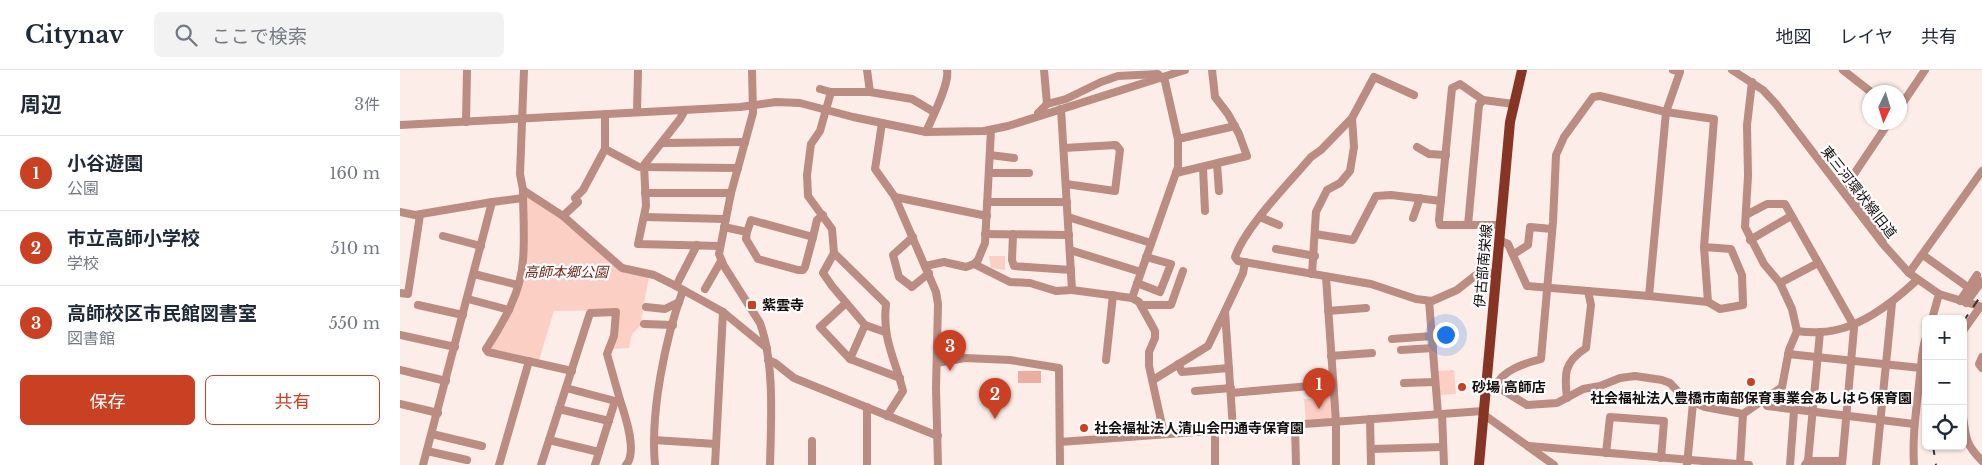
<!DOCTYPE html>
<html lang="ja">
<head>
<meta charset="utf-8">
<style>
  body { margin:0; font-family:"Libre Baskerville","Noto Sans JP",serif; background:#f2f2f3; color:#1f2937 }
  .controls { position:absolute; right:15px; bottom:15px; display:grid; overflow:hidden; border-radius:8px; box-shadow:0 1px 4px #0004 }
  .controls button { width:45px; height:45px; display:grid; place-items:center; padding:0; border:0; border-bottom:1px solid #e0e1e3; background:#fff; color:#1f2937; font:25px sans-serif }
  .compass { position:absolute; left:1462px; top:15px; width:45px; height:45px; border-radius:50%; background:#fff; box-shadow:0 1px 4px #0004; rotate:184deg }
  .you { position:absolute; left:1045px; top:264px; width:18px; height:18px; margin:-12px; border:4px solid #fff; border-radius:50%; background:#1a73e8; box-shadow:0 0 0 8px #1a73e833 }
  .badge { display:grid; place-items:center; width:32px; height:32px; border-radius:50%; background:#ca4023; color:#fff; font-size:16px; font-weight:700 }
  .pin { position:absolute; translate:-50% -41px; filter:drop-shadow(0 1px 2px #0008) }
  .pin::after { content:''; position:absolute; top:26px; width:18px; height:15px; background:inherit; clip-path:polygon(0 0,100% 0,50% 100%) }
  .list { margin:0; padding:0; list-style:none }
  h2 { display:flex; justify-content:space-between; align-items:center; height:65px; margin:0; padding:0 20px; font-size:21px }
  h2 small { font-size:16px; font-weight:400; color:#747a83 }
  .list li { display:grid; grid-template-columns:32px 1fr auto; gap:15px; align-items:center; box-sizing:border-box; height:75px; padding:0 20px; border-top:1px solid #e0e1e3 }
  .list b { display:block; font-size:19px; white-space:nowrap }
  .list p { margin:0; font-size:16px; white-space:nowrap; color:#747a83 }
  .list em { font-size:16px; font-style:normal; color:#747a83 }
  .actions { display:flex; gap:10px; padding:15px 20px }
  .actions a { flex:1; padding:11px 0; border:1px solid #ca4023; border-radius:8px; text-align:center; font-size:18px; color:#ca4023 }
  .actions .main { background:#ca4023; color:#fff }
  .icon { flex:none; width:28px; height:28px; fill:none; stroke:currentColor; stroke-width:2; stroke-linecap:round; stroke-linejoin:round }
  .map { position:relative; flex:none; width:1582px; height:395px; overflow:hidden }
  header { display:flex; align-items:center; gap:30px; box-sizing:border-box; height:70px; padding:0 25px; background:#fff; border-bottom:1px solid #e0e1e3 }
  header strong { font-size:24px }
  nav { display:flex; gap:28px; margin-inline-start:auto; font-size:18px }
  .search { width:350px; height:45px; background:#f2f2f3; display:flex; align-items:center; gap:12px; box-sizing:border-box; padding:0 18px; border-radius:8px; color:#747a83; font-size:19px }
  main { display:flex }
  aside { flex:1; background:#fff }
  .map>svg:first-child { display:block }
  .green { fill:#fccfc5 }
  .water { fill:#ebaea0 }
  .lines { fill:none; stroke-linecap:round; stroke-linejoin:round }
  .minor { stroke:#bb8c81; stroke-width:8 }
  .major { stroke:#863525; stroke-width:10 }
  .rail { stroke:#3d3533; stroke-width:2; stroke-dasharray:9 9; stroke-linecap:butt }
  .poi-dot { fill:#ca4023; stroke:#fefefe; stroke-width:2 }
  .labels { text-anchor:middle; stroke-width:4.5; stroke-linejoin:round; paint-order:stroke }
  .street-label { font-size:14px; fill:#140e0c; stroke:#fefefe }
  .park-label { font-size:14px; font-style:italic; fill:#71291b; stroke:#fefefe }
  .poi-label { font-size:14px; font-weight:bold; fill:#140e0c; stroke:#fefefe; text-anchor:start }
</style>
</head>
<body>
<header>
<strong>Citynav</strong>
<div class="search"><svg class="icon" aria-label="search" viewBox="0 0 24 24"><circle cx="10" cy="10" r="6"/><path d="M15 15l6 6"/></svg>ここで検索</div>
<nav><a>地図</a><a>レイヤ</a><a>共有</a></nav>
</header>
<main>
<aside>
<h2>周辺<small>3件</small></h2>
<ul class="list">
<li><span class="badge">1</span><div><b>小谷遊園</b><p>公園</p></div><em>160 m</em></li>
<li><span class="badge">2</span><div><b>市立高師小学校</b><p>学校</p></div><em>510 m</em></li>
<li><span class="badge">3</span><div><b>高師校区市民館図書室</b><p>図書館</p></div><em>550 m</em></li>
</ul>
<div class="actions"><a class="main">保存</a><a>共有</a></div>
</aside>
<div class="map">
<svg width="1582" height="395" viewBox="0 0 1582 395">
  <rect width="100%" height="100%" fill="#fcede9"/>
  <g class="green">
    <polygon points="128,126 161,147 226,203 249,207 240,256 232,264 229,278 211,279 218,240 154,241 139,290 92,279 92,276 107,253 127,201 126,127"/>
    <polygon points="589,186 605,186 605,200 591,198"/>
    <polygon points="1054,300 1056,324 1039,325 1038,301"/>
    <polygon points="931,327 933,349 906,351 904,329"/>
  </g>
  <rect class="water" x="618" y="301" width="23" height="12"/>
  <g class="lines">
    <g class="minor">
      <polyline points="124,0 120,104 123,120 163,146 222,198 254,205 276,216 323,242 367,278"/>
      <path d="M 352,0 L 353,43 L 331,123 L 319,184 L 324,196 L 360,253 C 375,294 371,352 370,395"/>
      <polyline points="467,0 470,22"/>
      <polyline points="644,0 647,34"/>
      <polyline points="1332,0 1363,20 1376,34 1483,174 1509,203 1539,224 1582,237"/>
      <polyline points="1443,0 1471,22"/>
      <polyline points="1352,12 1347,55 1348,106 1345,157 1364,194 1380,213 1392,239 1397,261"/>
      <polyline points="420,19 431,22"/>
      <polyline points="1500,37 1525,0"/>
      <polyline points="661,39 672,220 732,228 739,232 755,261 755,268 749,282 749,296 764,364"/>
      <polyline points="285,40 280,49 244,95 246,136 238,174 320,176"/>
      <polyline points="237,42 238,0"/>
      <polyline points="205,44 205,79 239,97 338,98"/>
      <polyline points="639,46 638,43 647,34 666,29 701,12 718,6 758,4 761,8"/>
      <path d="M 952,48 L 921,80 L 911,87 C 890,112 845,157 835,187 L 838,191 L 971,214 L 1016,229 L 1032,231 L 1057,220 L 1076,205 L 1096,203"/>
      <polyline points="66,52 67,0"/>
      <polyline points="482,53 475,99 495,127 536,222 538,234 536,318 538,395"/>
      <polyline points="0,55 340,37 376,32 400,33 453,47 526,62 584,61 608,56 785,0"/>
      <polyline points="591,60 585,173 578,190 574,194 610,212 630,213 656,221 672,220"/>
      <path d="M 526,62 C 532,48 550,13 547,0"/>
      <polyline points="778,69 835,56"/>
      <polyline points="262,73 345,72"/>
      <polyline points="1017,77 1029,84 1046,85"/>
      <polyline points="664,78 716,75 720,80 715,121 666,114"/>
      <polyline points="590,85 614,88"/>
      <polyline points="817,94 819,121"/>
      <polyline points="803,98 805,141"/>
      <polyline points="589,103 629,103"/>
      <polyline points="776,103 847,86 839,64 828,44 815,27 812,0"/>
      <path d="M 123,120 C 123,143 125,167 123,190 C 121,223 103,253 86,279 L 88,282 L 172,301"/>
      <polyline points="245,123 331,123"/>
      <polyline points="495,127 587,146"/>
      <polyline points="92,132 123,128"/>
      <polyline points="587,132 667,132"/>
      <polyline points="0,142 15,145 92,132 23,395"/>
      <polyline points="1346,145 1367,134 1385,134 1453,254 1454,258 1442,395"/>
      <polyline points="163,146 178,132 175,128 183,120 205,79"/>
      <polyline points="244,147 325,149"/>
      <polyline points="668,147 751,173"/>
      <polyline points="860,147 879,155"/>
      <polyline points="1013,148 1020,128"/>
      <polyline points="1068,155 1079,35 1083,30"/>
      <polyline points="1100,155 1040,155 1039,150 1052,18 1060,14 1083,30 1114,34"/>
      <polyline points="324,157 347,162 351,150 413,167 405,197 403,200 398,200 358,189 346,169 347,162"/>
      <polyline points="585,164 669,165"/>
      <polyline points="613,164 612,190 614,196 671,200"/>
      <polyline points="915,164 953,170 976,126 991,125 1041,131"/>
      <polyline points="43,166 81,176"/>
      <polyline points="413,167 417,150 423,145"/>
      <polyline points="513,167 493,185 499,207 512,217 529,203"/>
      <polyline points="1099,170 1108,174 1127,216 1249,226 1266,42 1280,2 1273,0"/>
      <polyline points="1350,170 1391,146"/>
      <polyline points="1483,173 1481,164 1458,132 1448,113 1489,52"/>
      <polyline points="876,179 915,186"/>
      <polyline points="670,180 741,202"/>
      <polyline points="434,183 423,203 432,216 465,255 485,262"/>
      <polyline points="1114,184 1128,175 1130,157 1152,159"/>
      <polyline points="1523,185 1569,218"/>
      <polyline points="525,196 544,192 566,197 574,194"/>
      <polyline points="1509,203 1582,101"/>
      <polyline points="74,204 118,215"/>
      <polyline points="912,204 916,142 927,120 940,113 950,101 954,77 952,48 974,7 1014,25"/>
      <polyline points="926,207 936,352 936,395"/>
      <polyline points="737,213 760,222 771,194 746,187"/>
      <polyline points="1380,213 1418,193"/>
      <polyline points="276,216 297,175"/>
      <polyline points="305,219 321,191"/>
      <polyline points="0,223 8,224 20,145"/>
      <polyline points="1249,226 1308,232"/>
      <polyline points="732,228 778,97 778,69 764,7"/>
      <polyline points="68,229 109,240"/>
      <polyline points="1029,231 1038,344"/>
      <polyline points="1560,231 1577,205"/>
      <polyline points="446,233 420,257 450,289 500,308"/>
      <polyline points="1566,233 1582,211"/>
      <polyline points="18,235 63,245"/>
      <polyline points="741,235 771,235 783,201"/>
      <polyline points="246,237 265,239 279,232"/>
      <polyline points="928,241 966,238"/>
      <polyline points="1532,249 1539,224"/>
      <polyline points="244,254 273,255"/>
      <polyline points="1563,261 1580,237"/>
      <polyline points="0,265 55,277"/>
      <polyline points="992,269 1032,266"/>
      <polyline points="1001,280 1033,278"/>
      <polyline points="1388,284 1521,298"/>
      <polyline points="931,286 972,283"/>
      <polyline points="1582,287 1579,294 1582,298"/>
      <polyline points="450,289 465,255"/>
      <polyline points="368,290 375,293 394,308 538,366"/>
      <polyline points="706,290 713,225"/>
      <polyline points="537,293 565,288 610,290 659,298 660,395"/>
      <polyline points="778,294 782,302 829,298"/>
      <polyline points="0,300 46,311"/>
      <polyline points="753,310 808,276 824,243"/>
      <polyline points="1004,313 1035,312"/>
      <path d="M 1096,316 C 1102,300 1126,293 1141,289 L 1153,152 L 1156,85 L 1164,67 L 1193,27 L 1200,26 L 1266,42 L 1314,49 L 1304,177 L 1308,232 L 1320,239 L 1343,235 L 1342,205 L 1331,179 L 1304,177"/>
      <path d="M 1092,317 L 1096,316 L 1127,335 L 1157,333 L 1183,319 L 1200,316 L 1220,308 L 1235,306 L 1262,310 L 1270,313 L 1284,328 L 1305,337 L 1343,344 L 1382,317 L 1389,280 L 1397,261 C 1404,262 1412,263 1420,262 C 1457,261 1491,234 1517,210"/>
      <polyline points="166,318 215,331"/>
      <polyline points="795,321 831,318"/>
      <polyline points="831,323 933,314"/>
      <path d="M 1167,328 C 1164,304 1164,292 1186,278 L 1191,235 L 1188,221"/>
      <path d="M 220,330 C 225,345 238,382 226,395"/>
      <polyline points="1364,330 1367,336 1514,354"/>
      <polyline points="0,334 38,343"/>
      <polyline points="467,337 467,395"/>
      <polyline points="159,339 209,351"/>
      <polyline points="1042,344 1044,395"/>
      <polyline points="1083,344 1154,395"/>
      <path d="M 487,346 L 503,321 C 495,288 482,270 486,234 L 434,183 L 432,159 L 408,126 L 407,105 L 411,74 L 420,61 L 431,22 L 470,22 L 512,29 L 534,42"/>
      <path d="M 1563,346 C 1566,369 1566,375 1582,391"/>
      <polyline points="970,349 971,395"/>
      <polyline points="895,355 896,395"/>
      <polyline points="833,359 825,241 843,203 845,192"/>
      <polyline points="815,360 815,395"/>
      <polyline points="32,364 82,376"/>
      <polyline points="149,370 199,382"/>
      <polyline points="254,370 316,374"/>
      <polyline points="412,371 412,395"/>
      <polyline points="660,372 1083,341"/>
      <polyline points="1129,376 1349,395"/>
      <polyline points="971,379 1043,377"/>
      <polyline points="27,381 67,390"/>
      <polyline points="1206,383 1210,347 1264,351 1261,388"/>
      <polyline points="1408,391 1420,262"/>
      <polyline points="1340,394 1343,344"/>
      <polyline points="99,395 129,291"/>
      <polyline points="141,395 190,243 216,242 214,266 207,284 220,330 215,331 195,395"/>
      <path d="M 255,395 C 250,343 265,269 283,220"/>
      <polyline points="315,395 323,242"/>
      <polyline points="1287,395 1293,333"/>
      <polyline points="1390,395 1394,341"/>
      <polyline points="1405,395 1408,391 1438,391 1441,395"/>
      <polyline points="1476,395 1492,233"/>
      <path d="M 1514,395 C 1512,365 1517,335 1520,305 C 1522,290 1521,283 1526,267"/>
    </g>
    <polyline class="major" points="1079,395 1110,52 1122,0"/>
    <g class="rail">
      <polyline points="1563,252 1582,224"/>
      <polyline points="1533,376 1536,395"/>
    </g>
  </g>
  <g class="poi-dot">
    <rect x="347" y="230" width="10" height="10" rx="2.5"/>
    <circle cx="1351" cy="312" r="5"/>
    <circle cx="1062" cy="317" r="5"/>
    <circle cx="684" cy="358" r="5"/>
  </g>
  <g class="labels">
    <g class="street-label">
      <text transform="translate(1459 122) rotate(52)" y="5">東三河環状線旧道</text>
      <text transform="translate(1083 196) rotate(-85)" y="5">伊古部南栄線</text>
    </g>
    <g class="park-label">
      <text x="166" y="207">高師本郷公園</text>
    </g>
    <g class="poi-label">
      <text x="362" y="240">紫雲寺</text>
      <text x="1072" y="322">砂場 高師店</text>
      <text x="1351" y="333" text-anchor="middle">社会福祉法人豊橋市南部保育事業会あしはら保育園</text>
      <text x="694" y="363">社会福祉法人清山会円通寺保育園</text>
    </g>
  </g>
</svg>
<div class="controls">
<button>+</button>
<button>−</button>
<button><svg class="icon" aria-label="locate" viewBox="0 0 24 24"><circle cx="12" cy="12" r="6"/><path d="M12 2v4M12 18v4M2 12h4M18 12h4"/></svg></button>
</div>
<svg class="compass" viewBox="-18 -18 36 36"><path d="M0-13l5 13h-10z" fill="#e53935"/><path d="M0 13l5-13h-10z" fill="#747a83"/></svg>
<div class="you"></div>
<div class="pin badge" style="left:919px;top:339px">1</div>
<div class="pin badge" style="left:595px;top:349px">2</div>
<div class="pin badge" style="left:550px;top:301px">3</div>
</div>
</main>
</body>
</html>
